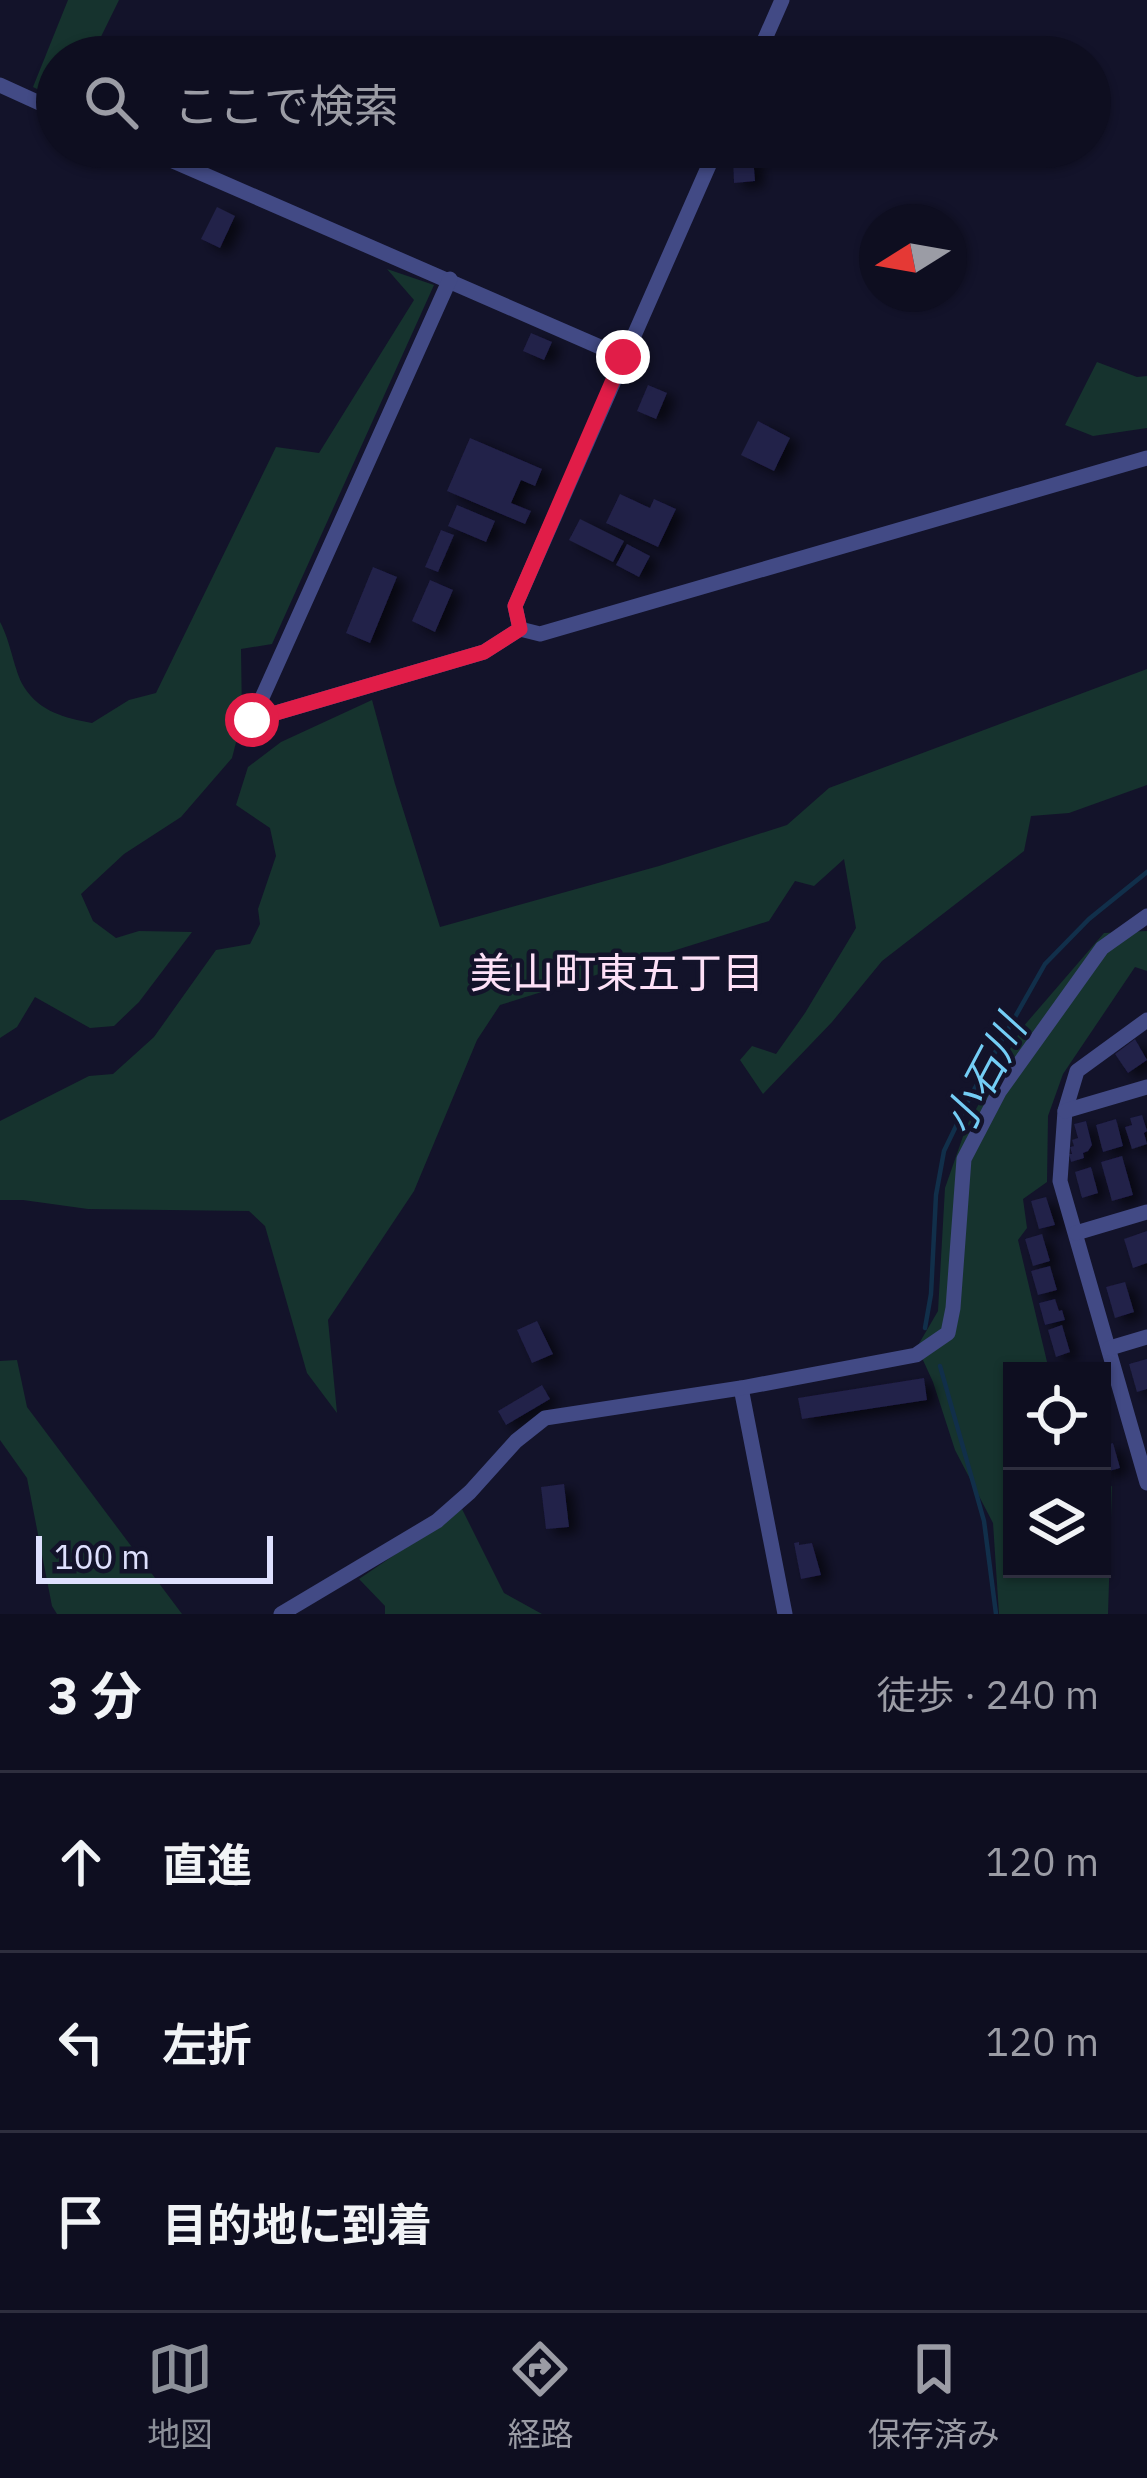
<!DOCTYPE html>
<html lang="ja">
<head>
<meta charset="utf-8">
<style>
  body { margin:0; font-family:"IBM Plex Sans","Noto Sans JP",sans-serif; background:#1c1c2d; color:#f1f3f6 }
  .controls { position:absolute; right:36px; bottom:36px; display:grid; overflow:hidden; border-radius:0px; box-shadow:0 3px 9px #0004 }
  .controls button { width:108px; height:108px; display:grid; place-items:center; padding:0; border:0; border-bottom:3px solid #2e2e3e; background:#0e0e20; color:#f1f3f6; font:60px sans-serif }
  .compass { position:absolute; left:859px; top:204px; width:108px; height:108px; border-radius:50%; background:#0e0e20; box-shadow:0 3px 9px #0004; rotate:259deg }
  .scale { position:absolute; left:36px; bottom:30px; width:237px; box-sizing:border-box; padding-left:12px; border:6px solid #dee0fd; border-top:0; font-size:33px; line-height:42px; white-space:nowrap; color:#dee0fd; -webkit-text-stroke:9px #13132a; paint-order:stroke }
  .stop { position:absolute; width:36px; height:36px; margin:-27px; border:9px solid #e11d48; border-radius:50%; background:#fff }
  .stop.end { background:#e11d48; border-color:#fff; box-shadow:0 3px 12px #0008 }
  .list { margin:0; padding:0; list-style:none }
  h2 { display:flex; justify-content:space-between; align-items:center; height:156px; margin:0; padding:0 48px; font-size:51px }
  h2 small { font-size:39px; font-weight:400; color:#9b9ca5 }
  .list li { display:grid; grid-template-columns:78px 1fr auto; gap:36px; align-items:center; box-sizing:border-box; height:180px; padding:0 48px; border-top:3px solid #2e2e3e }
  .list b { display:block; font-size:45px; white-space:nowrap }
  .list em { font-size:39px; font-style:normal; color:#9b9ca5 }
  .icon { flex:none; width:66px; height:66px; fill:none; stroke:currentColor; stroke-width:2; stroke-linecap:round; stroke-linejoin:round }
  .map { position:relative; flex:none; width:1147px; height:1614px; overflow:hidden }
  .search { position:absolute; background:#0e0e20; box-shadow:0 3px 9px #0004; left:36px; right:36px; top:36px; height:132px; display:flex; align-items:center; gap:30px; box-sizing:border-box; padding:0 42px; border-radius:66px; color:#9b9ca5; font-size:45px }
  .sheet { height:696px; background:#0e0e20 }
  nav { display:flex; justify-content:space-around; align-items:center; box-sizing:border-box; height:168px; border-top:3px solid #2e2e3e; background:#0e0e20; font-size:33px; color:#9b9ca5 }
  nav a { display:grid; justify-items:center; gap:6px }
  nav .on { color:#8c9099 }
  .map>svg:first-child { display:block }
  .green { fill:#16332e }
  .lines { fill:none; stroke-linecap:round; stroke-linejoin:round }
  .stream { stroke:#112f4a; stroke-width:4.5 }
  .building { fill:#222049; filter:url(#shadow) }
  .minor { stroke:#424a85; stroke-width:15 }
  .route { stroke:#e11d48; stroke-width:15 }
  .labels { text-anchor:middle; stroke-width:9; stroke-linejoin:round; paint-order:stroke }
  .neighbourhood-label { font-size:42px; fill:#fde0f7; stroke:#13132a }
  .water-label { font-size:42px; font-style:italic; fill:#74cdf5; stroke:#13132a }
</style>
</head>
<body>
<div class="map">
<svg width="1147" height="1614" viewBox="0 0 1147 1614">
  <defs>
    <filter id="shadow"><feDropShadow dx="9" dy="5.5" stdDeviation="6" flood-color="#0009"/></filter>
  </defs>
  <rect width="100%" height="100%" fill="#13132a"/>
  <g class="green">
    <polygon points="68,0 119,0 91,57 57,57 57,99 33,87"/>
    <path d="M 387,269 L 434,285 L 272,644 L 241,649 L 242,719 L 232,758 L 181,817 L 124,854 L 81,894 L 93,921 L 116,938 L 139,931 L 192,932 L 139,1002 L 114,1026 L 90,1028 L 35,997 L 17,1027 L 0,1038 L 0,622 C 11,642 14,671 24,687 C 40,712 65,718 92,723 L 129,700 L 156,693 L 276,447 L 319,453 L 414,300 Z"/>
    <polygon points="1097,362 1137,377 1147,376 1147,428 1093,436 1065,425"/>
    <polygon points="1147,669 1147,785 1069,813 1031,816 1024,851 882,961 832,1022 763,1094 740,1060 752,1046 776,1054 805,1013 856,928 844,859 814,886 795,881 769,921 500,1005 477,1040 414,1191 328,1320 337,1413 307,1373 265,1226 249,1211 88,1209 23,1200 0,1200 0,1121 89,1076 113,1074 154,1037 216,950 250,944 260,924 258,909 276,856 270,828 236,805 248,767 281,742 372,700 395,784 440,927 659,866 787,825 829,788"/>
    <polygon points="1147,931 1147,971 1135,967 1063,1074 1048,1116 1047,1182 1023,1199 1027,1228 1018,1240 1048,1366 1039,1371 1012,1371 1012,1387 1009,1389 1012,1396 1012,1569 1102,1569 1102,1489 1112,1486 1108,1614 999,1614 993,1523 955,1450 933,1382 917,1347 938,1311 945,1188 967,1125 1022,1028 1104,933"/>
    <polygon points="17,1360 27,1407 182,1614 57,1614 52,1606 27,1478 0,1440 0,1361"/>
    <polygon points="462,1509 504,1593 542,1614 385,1614 385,1606 359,1579"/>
  </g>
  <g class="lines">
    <g class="stream">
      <polyline points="925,1328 931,1294 936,1195 944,1151 971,1095 1045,964 1089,919 1147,872"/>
      <polyline points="940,1366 984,1521 996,1614"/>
    </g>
  </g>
  <g class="building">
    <polygon points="753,156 755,181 734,183 733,157"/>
    <polygon points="217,207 235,216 220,248 201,239"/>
    <polygon points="531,333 552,342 544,360 523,351"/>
    <polygon points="648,385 667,393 656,419 637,411"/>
    <polygon points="758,421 790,438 774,471 741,455"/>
    <polygon points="470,438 542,469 535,486 521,480 511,503 531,511 525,524 447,491"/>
    <polygon points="620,494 650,508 654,499 676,509 658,547 606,523"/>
    <polygon points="457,505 495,521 486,542 448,526"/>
    <polygon points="580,519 624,541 613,562 569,540"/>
    <polygon points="441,530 454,535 438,572 425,567"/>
    <polygon points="627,544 650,556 639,577 616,565"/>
    <polygon points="373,567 397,577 370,643 346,633"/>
    <polygon points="430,580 453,590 435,632 412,621"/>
    <polygon points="1135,1039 1147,1060 1128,1073 1115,1054"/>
    <polygon points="1142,1115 1147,1131 1144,1133 1147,1144 1132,1149 1125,1127 1132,1125 1130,1118"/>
    <polygon points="1116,1119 1123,1146 1103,1152 1096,1125"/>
    <polygon points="1086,1121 1092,1145 1088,1151 1083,1153 1084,1158 1071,1162 1069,1154 1072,1154 1070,1147 1074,1146 1072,1140 1078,1138 1074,1124"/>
    <polygon points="1122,1156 1133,1195 1112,1201 1101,1162"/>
    <polygon points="1091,1167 1098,1193 1082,1198 1075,1172"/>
    <polygon points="1046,1197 1055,1225 1039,1229 1031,1201"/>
    <polygon points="1147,1231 1147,1263 1133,1268 1124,1239"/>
    <polygon points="1042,1234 1050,1261 1033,1266 1025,1239"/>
    <polygon points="1050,1266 1057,1290 1038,1295 1031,1271"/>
    <polygon points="1125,1282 1134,1312 1115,1318 1106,1287"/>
    <polygon points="1055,1299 1059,1311 1062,1310 1065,1320 1045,1325 1039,1303"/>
    <polygon points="537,1321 553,1354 532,1363 517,1330"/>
    <polygon points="1062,1325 1070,1352 1056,1357 1048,1330"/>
    <polygon points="1147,1359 1147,1389 1137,1392 1129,1364"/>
    <polygon points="924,1378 927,1400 802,1419 798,1398"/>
    <polygon points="542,1385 550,1399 506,1425 498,1411"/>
    <polygon points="1113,1443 1120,1468 1102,1473 1102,1446"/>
    <polygon points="564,1484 569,1527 546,1529 541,1487"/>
    <polygon points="799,1542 799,1545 812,1543 821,1575 801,1579 794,1543"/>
  </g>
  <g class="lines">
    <g class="minor">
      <polyline points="757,57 782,0"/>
      <polyline points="0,85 57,111"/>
      <polyline points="141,147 623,357"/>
      <polyline points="520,629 515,606 717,147"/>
      <polyline points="252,720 484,652 520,629 540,634 1147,458"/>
      <polyline points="252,720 450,279"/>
      <polyline points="1147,1020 1077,1071 1065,1111 1060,1181 1147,1483"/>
      <polyline points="1065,1111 1147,1087"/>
      <polyline points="1076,1233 1147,1212"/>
      <polyline points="1110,1348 1147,1337"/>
      <polyline points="741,1388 785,1614"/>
      <polyline points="281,1614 437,1521 470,1492 516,1441 545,1418 741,1388 916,1355 948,1333 953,1308 964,1159 999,1092 1102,948 1147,916"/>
    </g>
  </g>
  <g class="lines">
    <polyline class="route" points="252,720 484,652 520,629 515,606 623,357"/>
  </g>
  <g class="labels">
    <g class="neighbourhood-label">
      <text x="617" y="988">美山町東五丁目</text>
    </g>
    <g class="water-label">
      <text transform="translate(984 1075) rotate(-62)" y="15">小石川</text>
    </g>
  </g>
</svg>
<div class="controls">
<button><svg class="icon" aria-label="locate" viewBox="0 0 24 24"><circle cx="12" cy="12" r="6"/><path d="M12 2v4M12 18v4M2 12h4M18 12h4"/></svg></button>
<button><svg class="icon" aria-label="layers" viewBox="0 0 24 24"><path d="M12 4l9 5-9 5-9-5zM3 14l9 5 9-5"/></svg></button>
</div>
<svg class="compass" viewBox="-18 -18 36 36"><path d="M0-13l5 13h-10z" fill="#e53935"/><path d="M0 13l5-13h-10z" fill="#9b9ca5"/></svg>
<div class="scale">100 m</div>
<div class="stop" style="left:252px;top:720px"></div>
<div class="stop end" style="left:623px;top:357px"></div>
<div class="search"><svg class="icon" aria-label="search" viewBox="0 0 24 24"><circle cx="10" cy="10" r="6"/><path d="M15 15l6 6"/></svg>ここで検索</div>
</div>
<section class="sheet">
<h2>3 分<small>徒歩 · 240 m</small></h2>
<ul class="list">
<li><svg class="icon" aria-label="ahead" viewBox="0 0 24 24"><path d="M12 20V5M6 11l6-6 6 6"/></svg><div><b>直進</b></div><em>120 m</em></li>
<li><svg class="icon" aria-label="left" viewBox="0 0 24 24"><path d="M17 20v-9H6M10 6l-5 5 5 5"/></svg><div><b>左折</b></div><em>120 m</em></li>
<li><svg class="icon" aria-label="arrive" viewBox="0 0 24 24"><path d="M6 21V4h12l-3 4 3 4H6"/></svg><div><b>目的地に到着</b></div></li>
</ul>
</section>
<nav>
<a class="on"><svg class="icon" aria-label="map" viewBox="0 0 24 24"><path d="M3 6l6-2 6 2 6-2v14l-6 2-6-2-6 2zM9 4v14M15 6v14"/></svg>地図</a>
<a><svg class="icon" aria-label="directions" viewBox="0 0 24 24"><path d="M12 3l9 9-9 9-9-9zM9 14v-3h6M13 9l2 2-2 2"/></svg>経路</a>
<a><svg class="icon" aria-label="saved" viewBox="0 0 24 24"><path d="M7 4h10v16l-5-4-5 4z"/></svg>保存済み</a>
</nav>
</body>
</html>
